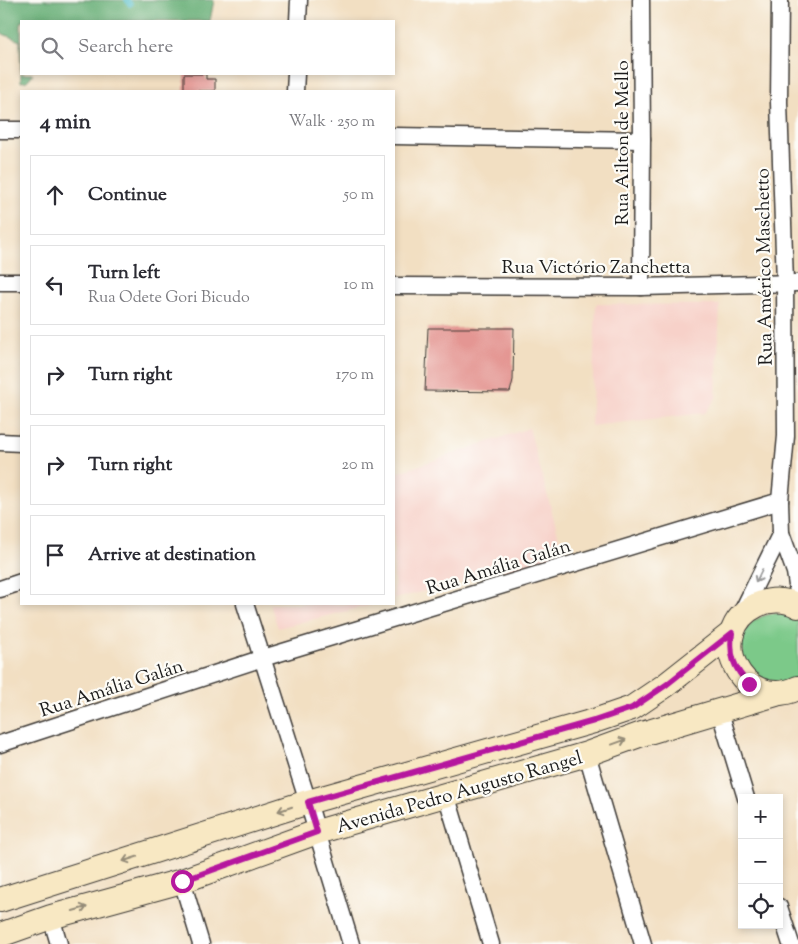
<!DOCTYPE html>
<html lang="en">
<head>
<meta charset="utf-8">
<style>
  body { margin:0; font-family:"Sorts Mill Goudy",serif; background:#f2f2f3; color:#2b2b33 }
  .controls { position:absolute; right:15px; bottom:15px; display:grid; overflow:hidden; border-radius:0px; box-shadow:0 2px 8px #0003 }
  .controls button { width:45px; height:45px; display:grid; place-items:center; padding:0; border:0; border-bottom:1px solid #e1e1e2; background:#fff; color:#2b2b33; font:25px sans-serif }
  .stop { position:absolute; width:15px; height:15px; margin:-11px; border:4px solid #b5179e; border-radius:50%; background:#fff }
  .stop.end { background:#b5179e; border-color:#fff; box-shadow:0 1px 5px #0008 }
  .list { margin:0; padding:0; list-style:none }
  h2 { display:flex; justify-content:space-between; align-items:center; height:65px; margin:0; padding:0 20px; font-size:21px }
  h2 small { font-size:16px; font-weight:400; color:#7c7c81 }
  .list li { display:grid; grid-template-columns:32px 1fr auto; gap:15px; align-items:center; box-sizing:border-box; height:80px; margin:0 10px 10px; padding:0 10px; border:1px solid #e1e1e2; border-radius:0px }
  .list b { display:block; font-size:19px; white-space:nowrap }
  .list p { margin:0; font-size:16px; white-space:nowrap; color:#7c7c81 }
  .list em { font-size:16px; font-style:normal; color:#7c7c81 }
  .icon { flex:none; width:28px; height:28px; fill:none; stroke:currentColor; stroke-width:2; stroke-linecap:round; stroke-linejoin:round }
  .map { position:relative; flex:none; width:798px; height:944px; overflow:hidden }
  .search { position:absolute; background:#fff; box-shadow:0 2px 8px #0003; left:20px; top:20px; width:375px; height:55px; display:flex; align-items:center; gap:12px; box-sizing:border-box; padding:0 18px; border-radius:0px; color:#7c7c81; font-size:19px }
  .panel { position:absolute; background:#fff; box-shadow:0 2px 8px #0003; left:20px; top:90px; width:375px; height:515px; border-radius:0px }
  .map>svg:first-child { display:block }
  .built { fill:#f7d1c9 }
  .green { fill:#7cc989; stroke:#4c7252 }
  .forest { fill:#65ad75; stroke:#406448 }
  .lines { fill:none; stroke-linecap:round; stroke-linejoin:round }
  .stream { stroke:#4fbcc8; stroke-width:5.5 }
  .building { fill:#e49693 }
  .street-casing { stroke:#3c3935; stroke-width:19 }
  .secondary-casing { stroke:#3c3935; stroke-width:26 }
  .street { stroke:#fff; stroke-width:16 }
  .secondary { stroke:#f8e8c3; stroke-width:24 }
  .oneway { stroke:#999 }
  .oneway2 { stroke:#958c78 }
  .route { stroke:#b5179e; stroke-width:6 }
  .labels { text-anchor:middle; stroke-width:4.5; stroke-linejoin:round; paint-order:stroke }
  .street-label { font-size:19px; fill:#1c1c1c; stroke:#fdfcf7 }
</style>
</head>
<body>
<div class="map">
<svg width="798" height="944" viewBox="0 0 798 944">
  <rect width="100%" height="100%" fill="#fdfcf7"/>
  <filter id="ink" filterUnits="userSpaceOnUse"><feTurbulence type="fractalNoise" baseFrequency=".02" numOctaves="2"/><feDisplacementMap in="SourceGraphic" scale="10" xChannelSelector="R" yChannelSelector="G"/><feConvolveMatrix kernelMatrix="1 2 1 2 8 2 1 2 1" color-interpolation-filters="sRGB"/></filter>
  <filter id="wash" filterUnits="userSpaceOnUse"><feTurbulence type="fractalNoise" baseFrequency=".0096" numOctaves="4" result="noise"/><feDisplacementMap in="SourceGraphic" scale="20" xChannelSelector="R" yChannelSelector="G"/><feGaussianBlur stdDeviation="1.12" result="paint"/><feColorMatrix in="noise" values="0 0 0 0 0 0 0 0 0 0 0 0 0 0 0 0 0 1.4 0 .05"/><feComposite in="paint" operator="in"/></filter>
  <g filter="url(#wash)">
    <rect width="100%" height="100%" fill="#f2dfc2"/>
    <g class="built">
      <polygon points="596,304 720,305 716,398 705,413 591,426"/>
      <polygon points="529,428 564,556 394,599 394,474"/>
      <polygon points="270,604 375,604 278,628"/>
    </g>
    <polygon class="green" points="774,613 785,615 798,621 798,677 780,684 758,679 743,662 742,640 746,630 753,621 763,616"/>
    <polygon class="forest" points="0,0 214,0 210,21 21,21 21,74 33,74 27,81 21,82 20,41 3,34 0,31"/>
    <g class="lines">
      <polyline class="stream" points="127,0 130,4"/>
    </g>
    <g id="blocks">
      <g class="building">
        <polygon points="184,74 206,74 206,79 215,79 215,91 184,91"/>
        <polygon points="428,328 514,328 513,380 510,392 425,391"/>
      </g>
    </g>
  </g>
  <g filter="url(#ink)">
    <use href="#blocks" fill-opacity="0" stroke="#3c3935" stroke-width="1"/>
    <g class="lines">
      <defs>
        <g id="street">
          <polyline points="780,0 779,102 785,283 786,436 780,501 781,533 795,572 798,592"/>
          <polyline points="298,21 299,0"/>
          <polyline points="295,91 296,74"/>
          <polyline points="0,130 21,130"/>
          <polyline points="394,136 642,140"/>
          <polyline points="0,282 21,282"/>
          <polyline points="394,286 641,287 798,283"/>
          <polyline points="641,287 642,140 641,0"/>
          <polyline points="0,442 21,443"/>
          <polyline points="0,589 21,582"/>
          <polyline points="245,604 308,802 351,944"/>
          <polyline points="741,614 781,533"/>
          <polyline points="719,709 746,798"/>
          <polyline points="0,744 263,658 780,501"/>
          <polyline points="587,754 643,944"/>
          <polyline points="446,794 491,944"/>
          <polyline points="182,881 201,944"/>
          <polyline points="779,907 791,944"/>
          <polyline points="51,917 59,944"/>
        </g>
        <g id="secondary">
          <path d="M 798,606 C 786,599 770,599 757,605 C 702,632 741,714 798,688"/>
          <polyline points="0,900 308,802 594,721 632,708 666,685 732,633"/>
          <polyline points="0,935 51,917 182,881 317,832 587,754 642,734 776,694"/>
        </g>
      </defs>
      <use href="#street" class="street-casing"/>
      <use href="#secondary" class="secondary-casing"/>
      <use href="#street" class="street"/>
      <use href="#secondary" class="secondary"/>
    </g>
    <defs><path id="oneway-shaft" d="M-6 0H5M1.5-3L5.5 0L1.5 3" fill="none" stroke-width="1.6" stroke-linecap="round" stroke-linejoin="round" transform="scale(1.25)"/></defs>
    <use class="oneway" href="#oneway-shaft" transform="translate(759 576) rotate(116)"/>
    <g class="oneway2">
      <use href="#oneway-shaft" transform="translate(619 742) rotate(-20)"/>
      <use href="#oneway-shaft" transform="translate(285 809) rotate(162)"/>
      <use href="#oneway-shaft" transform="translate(130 859) rotate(162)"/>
      <use href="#oneway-shaft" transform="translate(80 909) rotate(-16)"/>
    </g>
  </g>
  <g class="lines" filter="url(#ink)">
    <path class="route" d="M 182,881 L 317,832 L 308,802 L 594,721 L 632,708 L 666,685 L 732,633 C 729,655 734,669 749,684"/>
  </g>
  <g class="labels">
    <g class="street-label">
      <text transform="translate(621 143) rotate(-90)" y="7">Rua Ailton de Mello</text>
      <text x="596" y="273">Rua Victório Zanchetta</text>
      <text transform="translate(763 267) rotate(-91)" y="7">Rua Américo Maschetto</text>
      <text transform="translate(498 566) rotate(-17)" y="7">Rua Amália Galán</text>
      <text transform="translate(111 687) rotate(-18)" y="7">Rua Amália Galán</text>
      <text transform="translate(459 791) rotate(-16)" y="7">Avenida Pedro Augusto Rangel</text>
    </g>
  </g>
</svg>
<div class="controls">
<button>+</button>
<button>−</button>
<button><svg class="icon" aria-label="locate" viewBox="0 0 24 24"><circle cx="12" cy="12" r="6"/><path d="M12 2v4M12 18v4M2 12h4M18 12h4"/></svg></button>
</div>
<div class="stop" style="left:182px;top:881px"></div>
<div class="stop end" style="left:749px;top:684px"></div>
<div class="search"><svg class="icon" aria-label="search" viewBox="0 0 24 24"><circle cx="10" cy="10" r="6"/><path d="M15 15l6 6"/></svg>Search here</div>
<section class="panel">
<h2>4 min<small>Walk · 250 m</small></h2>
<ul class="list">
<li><svg class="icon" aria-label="ahead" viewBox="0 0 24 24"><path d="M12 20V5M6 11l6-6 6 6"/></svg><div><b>Continue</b></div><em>50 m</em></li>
<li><svg class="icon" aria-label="left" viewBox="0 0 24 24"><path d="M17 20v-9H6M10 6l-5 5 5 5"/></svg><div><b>Turn left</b><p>Rua Odete Gori Bicudo</p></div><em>10 m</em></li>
<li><svg class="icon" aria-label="right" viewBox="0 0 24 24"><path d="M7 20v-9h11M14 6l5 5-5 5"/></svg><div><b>Turn right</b></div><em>170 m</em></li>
<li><svg class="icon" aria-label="right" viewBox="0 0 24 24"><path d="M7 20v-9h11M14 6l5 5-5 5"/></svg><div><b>Turn right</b></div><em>20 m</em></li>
<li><svg class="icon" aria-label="arrive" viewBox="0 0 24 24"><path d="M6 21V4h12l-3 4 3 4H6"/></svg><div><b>Arrive at destination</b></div></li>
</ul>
</section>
</div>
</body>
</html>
